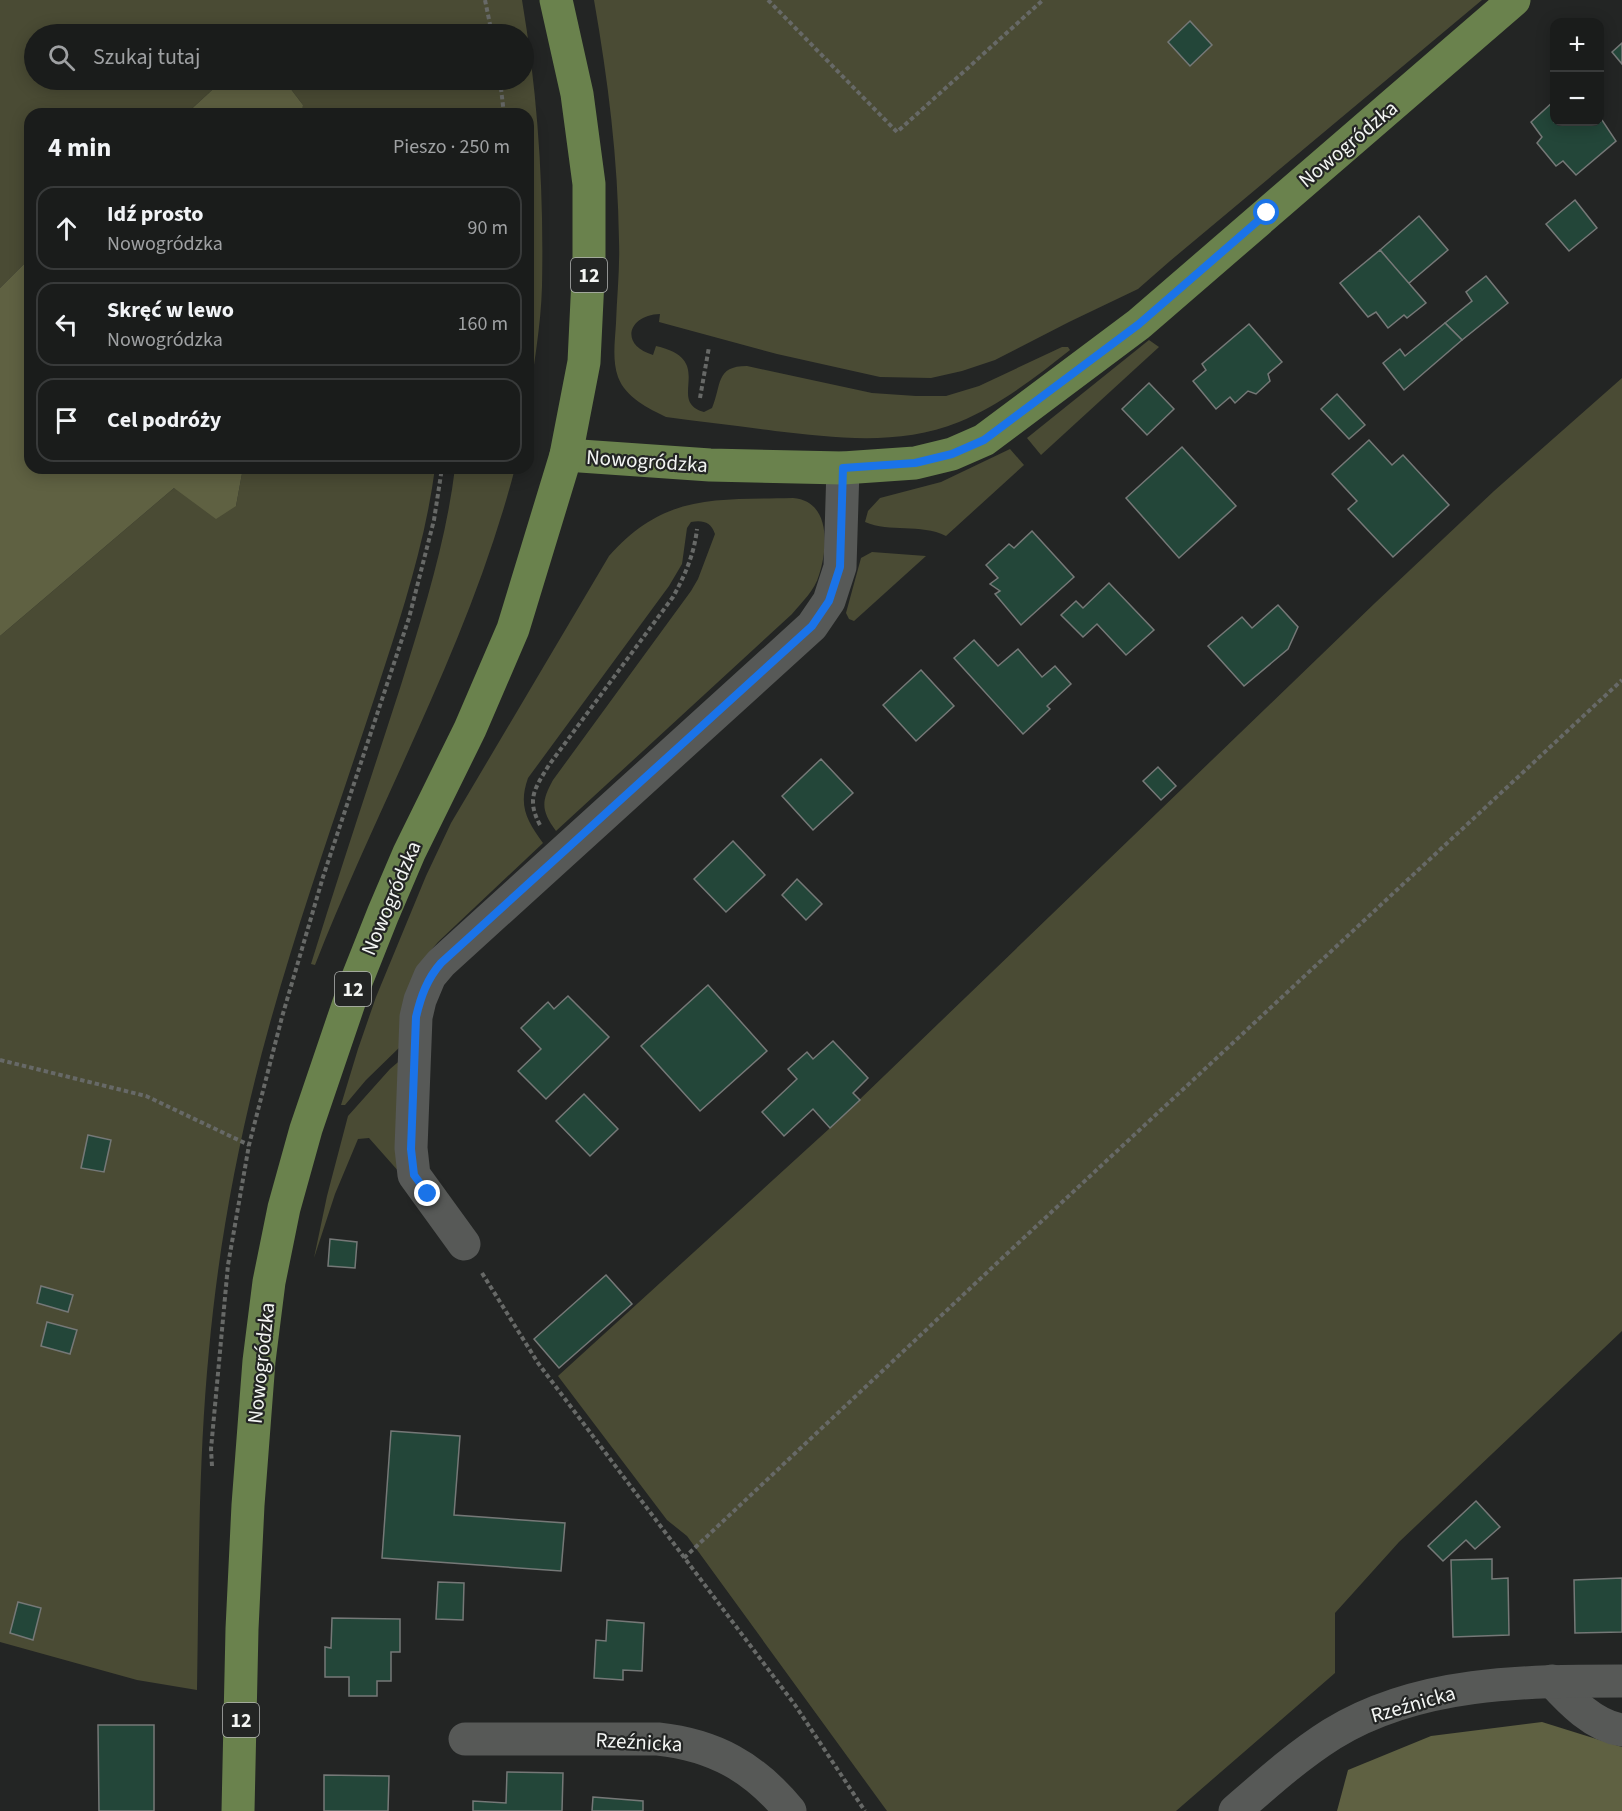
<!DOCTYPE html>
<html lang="pl">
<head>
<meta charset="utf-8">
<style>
  body { margin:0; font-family:"Source Sans 3",sans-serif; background:#232524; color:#f1f3f6 }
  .controls { position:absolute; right:18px; top:18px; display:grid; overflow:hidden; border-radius:12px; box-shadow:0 3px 15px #0003 }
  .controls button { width:54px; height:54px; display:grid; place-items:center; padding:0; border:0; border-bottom:2px solid #383a3a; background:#1a1c1b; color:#f1f3f6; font:30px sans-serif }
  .stop { position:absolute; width:18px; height:18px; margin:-14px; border:4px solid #1a73e8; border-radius:50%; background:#fff }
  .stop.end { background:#1a73e8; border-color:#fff; box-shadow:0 2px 6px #0008 }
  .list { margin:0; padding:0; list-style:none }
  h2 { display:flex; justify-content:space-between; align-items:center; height:78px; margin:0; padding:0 24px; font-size:26px }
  h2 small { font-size:20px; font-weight:400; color:#9fa1a3 }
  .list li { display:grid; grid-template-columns:39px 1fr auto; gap:18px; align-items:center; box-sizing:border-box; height:84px; margin:0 12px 12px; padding:0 12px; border:2px solid #383a3a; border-radius:18px }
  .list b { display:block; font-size:22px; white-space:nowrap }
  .list p { margin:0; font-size:20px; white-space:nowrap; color:#9fa1a3 }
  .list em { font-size:20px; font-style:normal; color:#9fa1a3 }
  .icon { flex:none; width:33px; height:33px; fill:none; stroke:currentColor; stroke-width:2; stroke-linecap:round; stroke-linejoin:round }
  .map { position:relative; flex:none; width:1622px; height:1811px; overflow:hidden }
  .search { position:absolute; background:#1a1c1b; box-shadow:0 3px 15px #0003; left:24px; top:24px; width:510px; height:66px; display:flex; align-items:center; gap:15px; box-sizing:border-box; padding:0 21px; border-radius:33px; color:#9fa1a3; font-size:22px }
  .panel { position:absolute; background:#1a1c1b; box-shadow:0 3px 15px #0003; left:24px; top:108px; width:510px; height:366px; border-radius:18px }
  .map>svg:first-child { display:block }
  .green { fill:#4a4b34 }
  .forest { fill:#5f6142 }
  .building { fill:#234639; stroke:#757877; stroke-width:1.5 }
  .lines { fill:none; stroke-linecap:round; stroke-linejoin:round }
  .path { stroke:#676967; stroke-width:4; stroke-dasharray:4.5 3; stroke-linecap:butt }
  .minor { stroke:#575957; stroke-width:33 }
  .major { stroke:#6a824d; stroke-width:33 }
  .route { stroke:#1a73e8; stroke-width:8 }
  .labels { text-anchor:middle; stroke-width:4.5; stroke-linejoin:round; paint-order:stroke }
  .shield { fill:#232524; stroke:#b5b7b5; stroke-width:1.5 }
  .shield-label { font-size:20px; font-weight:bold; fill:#f3f5f3 }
  .street-label { font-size:21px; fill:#f3f5f3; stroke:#232524 }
</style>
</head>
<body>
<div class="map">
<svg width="1622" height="1811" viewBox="0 0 1622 1811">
  <rect width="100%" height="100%" fill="#232524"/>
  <g class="green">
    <path d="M 0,0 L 522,0 C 538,95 544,190 542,286 C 541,327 533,368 528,408 L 528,114 L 302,114 L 303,105 L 284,80 L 524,80 L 524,34 L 34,34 L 34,80 L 223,80 L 186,114 L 30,114 L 30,258 L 0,288 Z"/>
    <path d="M 594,0 L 1482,0 L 1170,261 L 1138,289 L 1069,322 L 995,360 L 962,371 L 931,378 L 880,377 L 777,354 L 659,322 L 660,314 C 628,315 619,345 653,355 L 656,346 C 718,360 665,401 704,412 L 712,408 C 722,385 715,366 747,366 L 872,393 L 916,396 L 946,396 L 979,386 L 1062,347 L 1068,347 L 1070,350 C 1036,377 1000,405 959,422 C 899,446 837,438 775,431 C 739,426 702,422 666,417 C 648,408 626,398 618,377 C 612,360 615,341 616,323 C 617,295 620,268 619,241 C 618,159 608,80 594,0 Z"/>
    <polygon points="1149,340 1159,347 1041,455 1027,438"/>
    <polygon points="1622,378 1622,1331 1399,1542 1335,1613 1335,1673 1176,1811 887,1811 687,1536 667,1520 558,1376 830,1128 1375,603 1494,491"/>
    <path d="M 1010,449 L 1024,465 L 946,536 C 920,523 890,533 865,522 L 868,511 L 880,498 L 941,482 Z"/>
    <path d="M 243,468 L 435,468 C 425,545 400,619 376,693 C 340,803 301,912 270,1023 C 240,1130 219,1240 209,1350 C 198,1463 199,1577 197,1690 L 137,1680 L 0,1642 L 0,636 L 174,488 L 236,506 Z"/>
    <path d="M 455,468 L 515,468 C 470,642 380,799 315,965 L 311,964 C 340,870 371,778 401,685 C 423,614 446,542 455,468 Z"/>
    <path d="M 793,498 C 831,501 828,548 819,575 C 815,590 802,602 792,614 L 556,831 C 541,810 541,802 553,780 L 691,591 L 698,579 L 715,534 C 711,522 703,520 691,522 L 687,528 L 682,564 L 669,586 L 528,778 C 518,806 527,821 543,843 L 438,942 L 426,956 L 404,1043 L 366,1080 L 345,1105 L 341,1105 L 358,1049 L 376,997 L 426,876 L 451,823 L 609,556 C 665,493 715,500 793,498 Z"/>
    <polygon points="872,552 926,556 854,621 849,619 846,613 861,558"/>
    <polygon points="404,1057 400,1173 369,1138 358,1139 335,1194 314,1258 327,1196 348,1116 390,1069"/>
  </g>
  <g class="forest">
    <polygon points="223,80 284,80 303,105 302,114 186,114"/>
    <polygon points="30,258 30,468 243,468 236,506 216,519 174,488 0,636 0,288"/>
    <polygon points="1542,1722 1622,1747 1622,1811 1337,1811 1348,1770 1431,1736"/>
  </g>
  <g class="building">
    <polygon points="1190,21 1212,45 1190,66 1168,42"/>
    <polygon points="1622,43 1622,64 1612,52"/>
    <polygon points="1554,101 1554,122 1600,122 1600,117 1616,141 1576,175 1563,161 1556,166 1537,143 1542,137 1531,122"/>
    <polygon points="1575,200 1597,228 1569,251 1546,224"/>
    <polygon points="1419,216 1448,250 1408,284 1380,250"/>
    <polygon points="1380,250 1426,303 1407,318 1404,315 1388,328 1376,312 1368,317 1340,283"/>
    <polygon points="1486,276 1508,303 1462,340 1445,323 1472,301 1466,292"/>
    <polygon points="1445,323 1462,340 1404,390 1383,363 1400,349 1405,356"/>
    <polygon points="1249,324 1282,362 1268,374 1270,381 1256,394 1248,391 1235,403 1230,397 1216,409 1193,381 1206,370 1202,364"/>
    <polygon points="1149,383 1174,409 1147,435 1122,409"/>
    <polygon points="1337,394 1365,425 1349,439 1321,409"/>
    <polygon points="1369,440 1392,465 1403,455 1449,505 1393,557 1348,509 1357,501 1332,474"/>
    <polygon points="1182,447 1236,506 1179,558 1126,498"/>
    <polygon points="1032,531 1074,577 1021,625 995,594 1000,591 990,584 998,578 986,565 1009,544 1014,548"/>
    <polygon points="1109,583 1154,630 1126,655 1097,624 1083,637 1061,615 1076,601 1083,608"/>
    <polygon points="1278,605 1298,627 1288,649 1244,686 1208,646 1242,617 1252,628"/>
    <polygon points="974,640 998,666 1018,649 1042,677 1055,666 1071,684 1047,706 1050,709 1023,734 954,658"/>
    <polygon points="921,670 954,706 916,741 883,705"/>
    <polygon points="821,759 853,793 813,830 782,796"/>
    <polygon points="1158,767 1176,786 1161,800 1143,781"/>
    <polygon points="733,841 765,875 726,912 694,879"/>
    <polygon points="797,879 822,904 806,920 782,895"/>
    <polygon points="708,985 767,1051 700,1111 641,1046"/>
    <polygon points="568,996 609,1037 546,1099 518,1071 541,1049 521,1028 548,1002 554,1009"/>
    <polygon points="833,1041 868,1078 853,1093 860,1100 830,1128 813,1109 784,1136 762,1112 797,1079 788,1069 807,1052 813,1059"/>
    <polygon points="584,1094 618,1129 590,1156 556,1121"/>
    <polygon points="88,1135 111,1140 104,1172 81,1168"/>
    <polygon points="330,1239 357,1242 355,1268 328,1266"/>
    <polygon points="606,1275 632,1304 559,1368 534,1339"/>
    <polygon points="41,1286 73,1295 68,1312 37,1303"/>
    <polygon points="47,1322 77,1330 70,1354 41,1346"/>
    <polygon points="391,1431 460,1436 454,1515 565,1523 561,1571 382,1558"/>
    <polygon points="1476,1501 1500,1527 1475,1549 1466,1540 1443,1561 1428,1546"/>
    <polygon points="1492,1559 1492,1579 1508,1578 1509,1635 1453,1637 1451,1560"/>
    <polygon points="1622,1578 1622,1632 1575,1633 1574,1580"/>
    <polygon points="438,1582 464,1583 463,1620 436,1619"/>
    <polygon points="18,1602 41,1608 33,1640 10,1633"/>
    <polygon points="332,1618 400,1619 400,1652 391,1652 391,1681 377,1681 377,1696 349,1696 349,1677 325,1677 325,1647 331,1648"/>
    <polygon points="607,1620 644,1623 642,1671 623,1670 623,1680 594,1678 596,1640 606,1641"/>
    <polygon points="98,1725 154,1725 154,1811 99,1811"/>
    <polygon points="507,1772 563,1773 562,1811 473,1811 473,1801 506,1803"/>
    <polygon points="324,1775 389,1776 388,1811 324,1811"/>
    <polygon points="593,1797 643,1801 643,1811 592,1811"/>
  </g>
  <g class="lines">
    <g class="path">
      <polyline points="485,0 492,34"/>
      <polyline points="768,0 897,132 1043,0"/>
      <polyline points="500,80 504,114"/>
      <polyline points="700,398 709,347"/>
      <path d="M 540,825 C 526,799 535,788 549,765 L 673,597 C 685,575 694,555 697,529"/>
      <polyline points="0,1060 146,1096 249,1145"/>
      <polyline points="482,1273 538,1363 795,1705 865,1811"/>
      <polyline points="212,1466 211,1449 228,1265 249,1145 282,1017 323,877 409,618 434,520 442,468"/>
      <polyline points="684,1558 1014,1247 1622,680"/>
    </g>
    <g class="minor">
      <polyline points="464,1244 414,1175 411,1148 416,1017 420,1000 430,976 441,963 812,626 829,601 840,567 843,468"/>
      <path d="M 1552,1681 C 1570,1701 1594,1726 1622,1730"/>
      <path d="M 465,1739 L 658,1739 C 714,1745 754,1767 790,1811"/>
      <path d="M 1235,1811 C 1266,1784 1297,1756 1332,1734 C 1418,1681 1525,1681 1622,1681"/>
    </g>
    <g class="major">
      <polyline points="566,455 710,465 843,468 915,463 952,454 984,440 1139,324 1514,0"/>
      <polyline points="238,1811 242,1629 248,1505 259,1361 269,1282 284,1208 306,1129 356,982 383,914 409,853 470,729 513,629 566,455 584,362 589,258 589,184 577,94 556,0"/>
    </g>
  </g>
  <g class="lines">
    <path class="route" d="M 428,1194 L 414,1175 L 411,1149 L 416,1017 C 421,996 427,979 441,963 L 812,626 L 829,601 L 840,567 L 843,468 L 915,463 L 952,454 L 984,440 L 1139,324 L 1267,213"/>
  </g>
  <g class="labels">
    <g class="shield">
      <rect x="571" y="258" width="36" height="34" rx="4.5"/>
      <rect x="335" y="972" width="36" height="34" rx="4.5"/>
      <rect x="223" y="1703" width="36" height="34" rx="4.5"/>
    </g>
    <g class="shield-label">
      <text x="589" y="282">12</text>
      <text x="353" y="996">12</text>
      <text x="241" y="1727">12</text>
    </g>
    <g class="street-label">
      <text transform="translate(1348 144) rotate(-40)" y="7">Nowogródzka</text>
      <text transform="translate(647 461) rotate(4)" y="7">Nowogródzka</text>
      <text transform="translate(391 898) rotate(-67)" y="7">Nowogródzka</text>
      <text transform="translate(261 1363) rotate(-84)" y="7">Nowogródzka</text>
      <text transform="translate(1413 1704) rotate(-16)" y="7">Rzeźnicka</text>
      <text transform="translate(639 1742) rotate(3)" y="7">Rzeźnicka</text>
    </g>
  </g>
</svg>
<div class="controls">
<button>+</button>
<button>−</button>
</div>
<div class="stop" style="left:1267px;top:213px"></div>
<div class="stop end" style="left:428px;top:1194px"></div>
<div class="search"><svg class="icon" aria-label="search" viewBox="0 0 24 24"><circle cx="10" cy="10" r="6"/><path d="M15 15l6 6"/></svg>Szukaj tutaj</div>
<section class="panel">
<h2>4 min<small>Pieszo · 250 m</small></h2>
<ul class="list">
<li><svg class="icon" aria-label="ahead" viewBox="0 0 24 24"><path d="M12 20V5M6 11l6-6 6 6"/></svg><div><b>Idź prosto</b><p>Nowogródzka</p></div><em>90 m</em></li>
<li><svg class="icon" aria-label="left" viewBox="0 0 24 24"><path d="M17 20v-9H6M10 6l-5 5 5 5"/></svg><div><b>Skręć w lewo</b><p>Nowogródzka</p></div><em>160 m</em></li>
<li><svg class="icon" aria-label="arrive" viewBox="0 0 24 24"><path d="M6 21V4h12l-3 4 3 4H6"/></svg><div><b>Cel podróży</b></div></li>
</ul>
</section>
</div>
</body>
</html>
